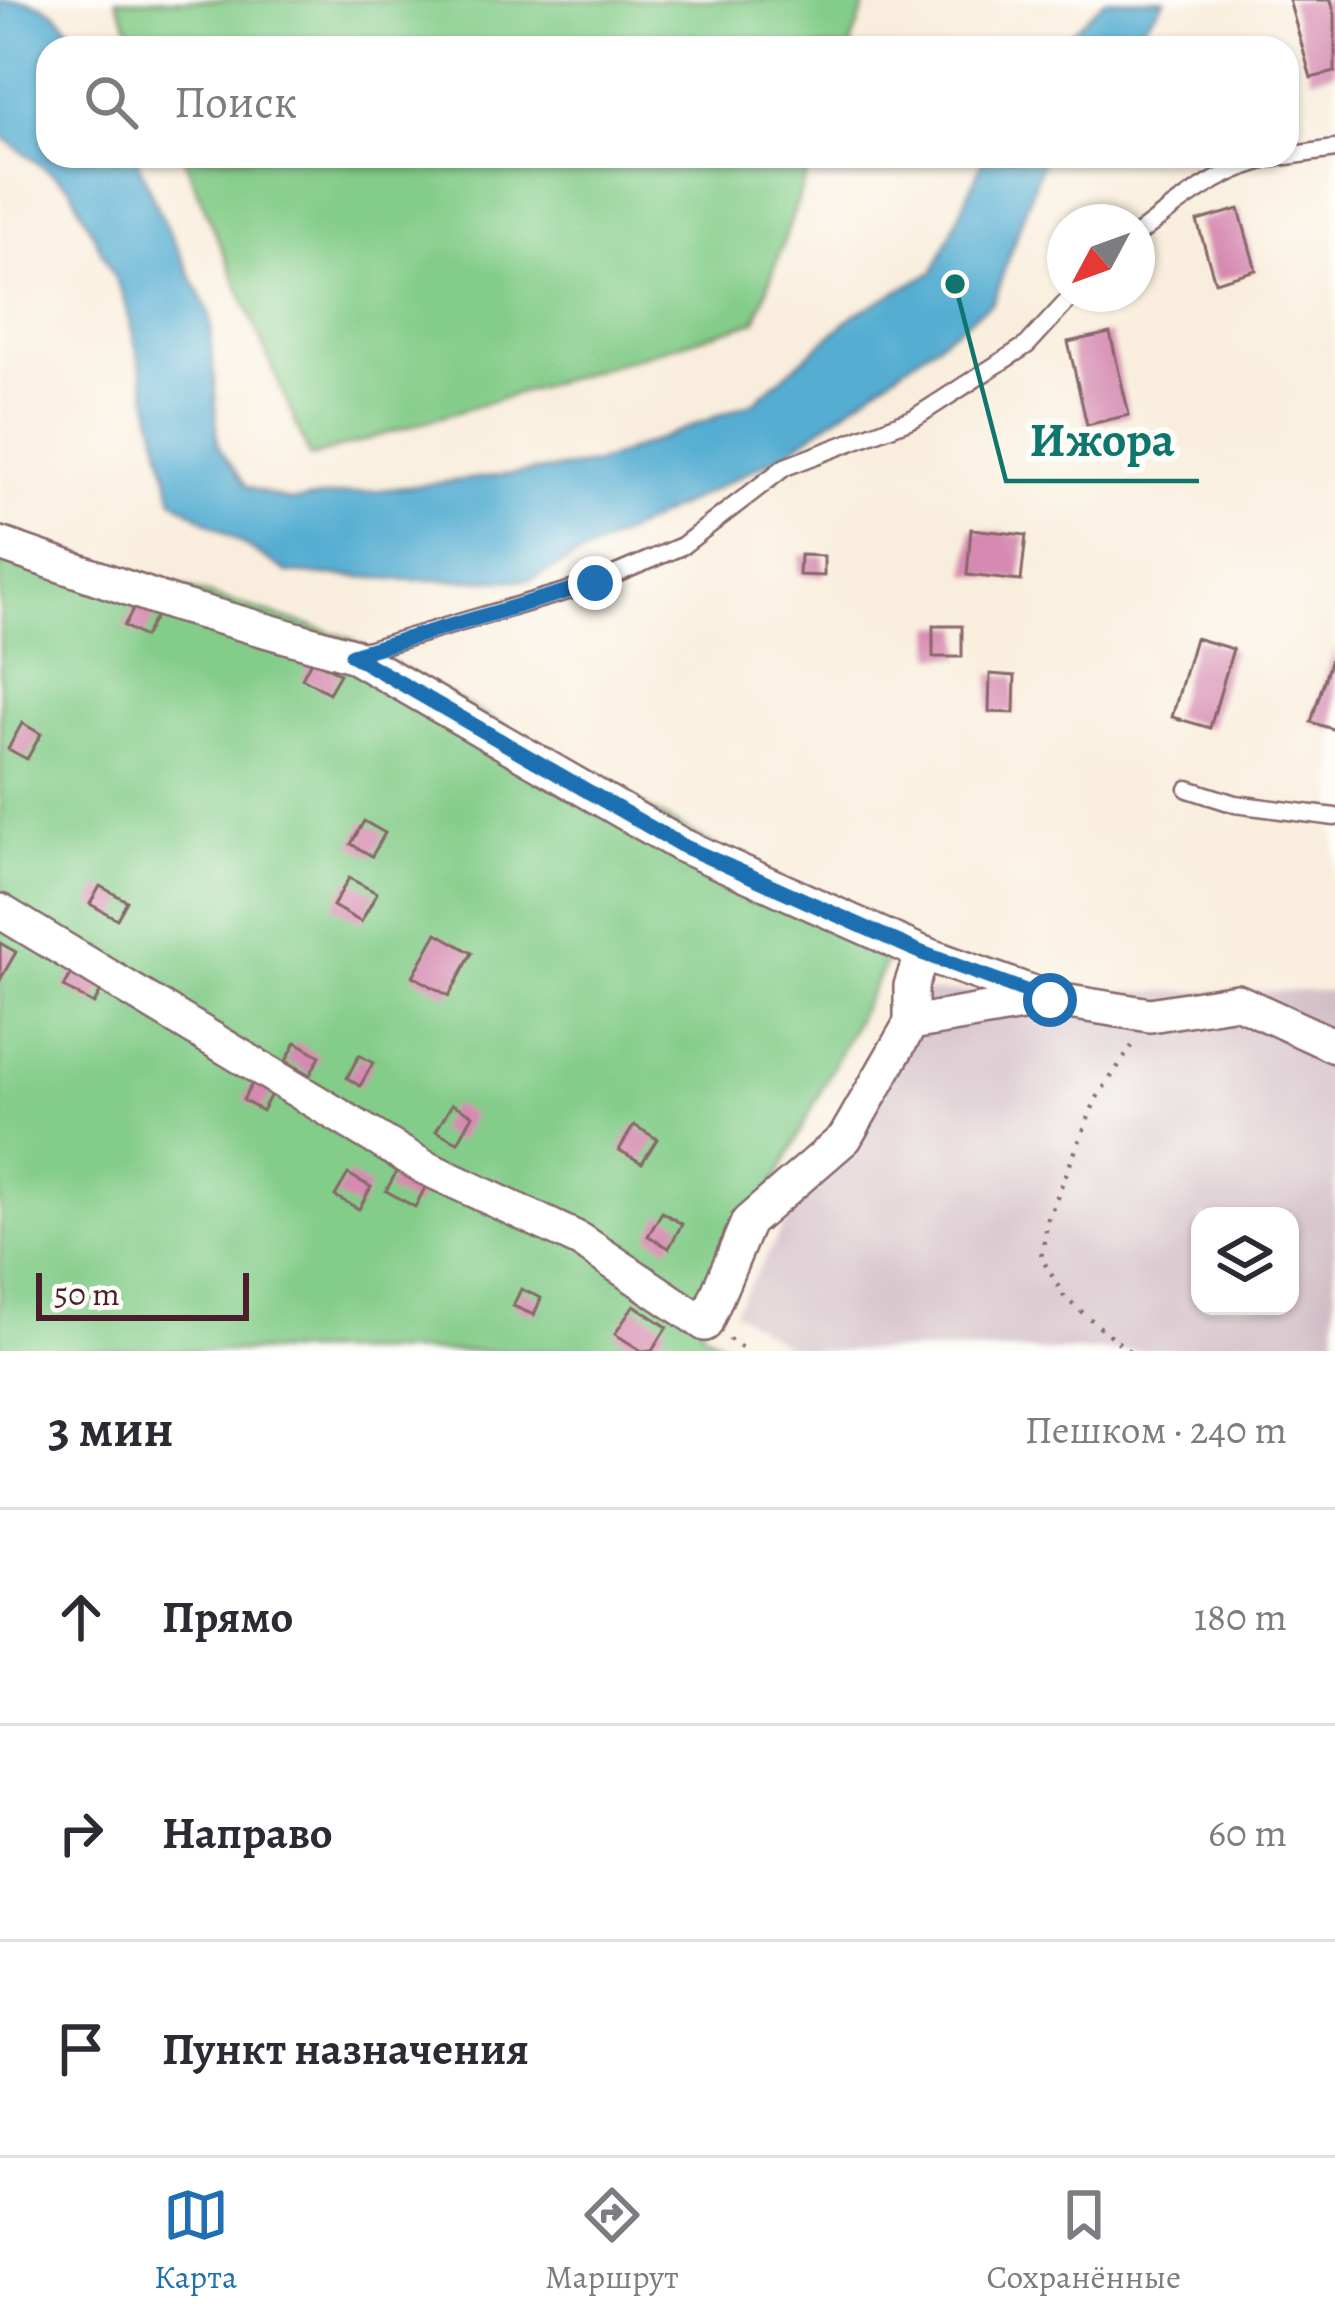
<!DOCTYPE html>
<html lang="ru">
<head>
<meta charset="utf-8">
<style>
  body { margin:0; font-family:Alegreya,serif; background:#f2f2f3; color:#2b2b33 }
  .controls { position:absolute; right:36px; bottom:36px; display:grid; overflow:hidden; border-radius:24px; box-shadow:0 3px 9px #0004 }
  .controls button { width:108px; height:108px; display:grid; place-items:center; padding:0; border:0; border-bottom:3px solid #e1e1e2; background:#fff; color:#2b2b33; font:60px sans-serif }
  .compass { position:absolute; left:1047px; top:204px; width:108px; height:108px; border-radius:50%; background:#fff; box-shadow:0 3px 9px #0004; rotate:229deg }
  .scale { position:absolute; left:36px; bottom:30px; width:213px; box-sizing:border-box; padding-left:12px; border:6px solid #4a1f2b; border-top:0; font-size:33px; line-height:42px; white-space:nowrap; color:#4a1f2b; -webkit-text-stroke:9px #fdfcf7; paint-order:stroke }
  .stop { position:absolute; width:36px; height:36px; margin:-27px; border:9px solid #1f6fb2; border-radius:50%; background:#fff }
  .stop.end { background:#1f6fb2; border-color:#fff; box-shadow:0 3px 12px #0008 }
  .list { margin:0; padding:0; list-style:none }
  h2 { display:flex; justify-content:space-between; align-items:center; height:156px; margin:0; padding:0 48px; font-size:51px }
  h2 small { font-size:39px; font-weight:400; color:#7c7c81 }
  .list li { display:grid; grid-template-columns:78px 1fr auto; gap:36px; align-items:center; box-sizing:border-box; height:216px; padding:0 48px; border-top:3px solid #e1e1e2 }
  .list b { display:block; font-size:45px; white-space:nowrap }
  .list em { font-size:39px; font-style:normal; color:#7c7c81 }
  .icon { flex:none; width:66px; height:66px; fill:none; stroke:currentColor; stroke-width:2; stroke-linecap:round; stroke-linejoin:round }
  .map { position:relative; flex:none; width:1335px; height:1351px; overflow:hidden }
  .search { position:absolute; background:#fff; box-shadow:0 3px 9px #0004; left:36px; right:36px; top:36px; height:132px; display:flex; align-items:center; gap:30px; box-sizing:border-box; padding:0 42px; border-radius:36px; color:#7c7c81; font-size:45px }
  .sheet { height:804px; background:#fff }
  nav { display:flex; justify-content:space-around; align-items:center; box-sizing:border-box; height:168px; border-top:3px solid #e1e1e2; background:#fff; font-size:33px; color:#7c7c81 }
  nav a { display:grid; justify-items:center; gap:6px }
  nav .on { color:#1f6fb2 }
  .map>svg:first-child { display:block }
  .industrial { fill:#d2bdc6; fill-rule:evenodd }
  .green { fill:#83cc89; stroke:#66765a; stroke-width:3 }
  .water { fill:#54add2; stroke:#4f667e; stroke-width:3 }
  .building { fill:#d68ab1 }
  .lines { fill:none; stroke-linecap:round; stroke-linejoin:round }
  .lane-casing { stroke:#876769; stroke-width:21 }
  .street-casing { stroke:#876769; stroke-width:38 }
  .path { stroke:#876769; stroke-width:4.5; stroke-dasharray:3 9; stroke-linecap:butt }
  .lane { stroke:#fff; stroke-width:16 }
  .street { stroke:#fff; stroke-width:33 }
  .route { stroke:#1f6fb2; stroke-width:15 }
  .leader { fill:none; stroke:#0f766e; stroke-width:4.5 }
  .callout-dot { fill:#0f766e; stroke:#fdfcf7; stroke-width:4.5 }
  .callout-label { font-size:48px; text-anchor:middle; font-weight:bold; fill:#0f766e; stroke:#fdfcf7; stroke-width:12; stroke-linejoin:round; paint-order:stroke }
</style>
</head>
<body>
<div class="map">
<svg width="1335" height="1351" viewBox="0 0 1335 1351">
  <rect width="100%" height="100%" fill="#fdfcf7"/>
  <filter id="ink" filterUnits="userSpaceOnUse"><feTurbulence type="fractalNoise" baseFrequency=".00833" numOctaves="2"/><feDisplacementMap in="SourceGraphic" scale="24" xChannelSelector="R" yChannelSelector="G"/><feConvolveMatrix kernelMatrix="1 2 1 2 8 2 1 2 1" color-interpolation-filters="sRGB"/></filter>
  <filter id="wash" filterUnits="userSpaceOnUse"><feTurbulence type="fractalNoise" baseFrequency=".004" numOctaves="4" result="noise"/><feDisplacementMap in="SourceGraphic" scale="48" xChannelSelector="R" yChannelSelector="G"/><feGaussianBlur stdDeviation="2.7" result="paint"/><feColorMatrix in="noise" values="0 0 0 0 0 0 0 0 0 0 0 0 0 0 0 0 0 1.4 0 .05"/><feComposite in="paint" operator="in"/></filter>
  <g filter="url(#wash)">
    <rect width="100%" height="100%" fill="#f9eedd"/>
    <path class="industrial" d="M 1335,991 L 1335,1351 L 794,1351 L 734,1311 L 921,992 ZM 1200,1216 L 1290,1216 L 1290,1306 L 1200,1306 Z"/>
    <g class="green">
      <polygon points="116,0 867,0 850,48 138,48"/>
      <polygon points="183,156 813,156 756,321 310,457"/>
      <polygon points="0,531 349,638 893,948 700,1330 733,1351 0,1351"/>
    </g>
    <g class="water">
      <path d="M 0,0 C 49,0 56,9 84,48 L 48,48 L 48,156 L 136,156 L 155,203 L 210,314 L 218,446 L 247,487 L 290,501 L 595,464 L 754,402 L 854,315 L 934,271 L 985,156 L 1044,156 L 993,302 L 786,453 L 531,580 L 414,580 L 288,573 L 173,500 L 124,297 L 70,187 L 0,135 Z"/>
      <polygon points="1105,0 1165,0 1125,48 1055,48"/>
    </g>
    <g id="blocks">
      <g class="building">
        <polygon points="1289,0 1331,0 1335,15 1335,72 1311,78"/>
        <polygon points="1239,209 1256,270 1215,282 1197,221"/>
        <polygon points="1110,333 1129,415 1087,425 1068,342"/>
        <polygon points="971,529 1026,535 1021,581 967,575"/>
        <polygon points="800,555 824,556 824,576 799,575"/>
        <polygon points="138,601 158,612 144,637 124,626"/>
        <rect x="933" y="626" width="29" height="31"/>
        <polygon points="1195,638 1233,649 1210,728 1172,717"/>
        <polygon points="1334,649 1335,649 1335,730 1311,722"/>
        <polygon points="312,659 340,674 329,693 302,678"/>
        <polygon points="990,674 1015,676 1014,713 989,712"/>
        <polygon points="22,723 41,734 27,759 8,749"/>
        <polygon points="364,821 385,833 372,856 351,844"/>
        <polygon points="349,878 377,893 361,922 333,906"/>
        <polygon points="100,886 127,901 117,919 90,904"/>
        <polygon points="437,933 472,953 449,996 413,976"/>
        <polygon points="0,943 16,952 0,980"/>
        <polygon points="76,965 106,982 94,1004 64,987"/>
        <polygon points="296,1042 320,1056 310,1075 286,1061"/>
        <polygon points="359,1055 373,1063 360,1086 347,1078"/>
        <polygon points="256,1076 275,1087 262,1111 243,1100"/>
        <polygon points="452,1104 473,1115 458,1142 436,1131"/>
        <polygon points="634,1125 657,1139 642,1163 619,1150"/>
        <polygon points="398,1169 427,1184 415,1207 386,1191"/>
        <polygon points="348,1174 371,1187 359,1209 335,1196"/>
        <polygon points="662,1212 682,1224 669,1248 648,1236"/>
        <polygon points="521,1289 541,1298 534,1315 513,1306"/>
        <polygon points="634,1305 667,1327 652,1351 642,1351 615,1334"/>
      </g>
    </g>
  </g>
  <g filter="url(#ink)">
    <use href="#blocks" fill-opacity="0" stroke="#876769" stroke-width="3"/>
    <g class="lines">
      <defs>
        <g id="lane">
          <polyline points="1287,156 1335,149"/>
          <path d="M 1137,235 C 1182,200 1227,164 1285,156"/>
          <polyline points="356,653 595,583 682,546 785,467 914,418 1027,345 1074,294"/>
          <polyline points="1188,789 1235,804 1335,817"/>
        </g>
        <g id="street">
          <polyline points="0,544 174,604 352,655 681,845 922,953 1050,999 1150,1015 1237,1001 1335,1046"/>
          <polyline points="0,911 424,1167 580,1240 705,1324 748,1222 845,1138 911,1023 911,986 922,953"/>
          <polyline points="911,1023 1045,1000"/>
        </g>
      </defs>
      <use href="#lane" class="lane-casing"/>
      <use href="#street" class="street-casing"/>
      <g class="path">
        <polyline points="729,1339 746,1351"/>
        <polyline points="1129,1351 1065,1298 1041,1257 1048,1219 1096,1099 1132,1046"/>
      </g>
      <use href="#lane" class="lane"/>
      <use href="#street" class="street"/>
    </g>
  </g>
  <g class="lines" filter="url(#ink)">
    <polyline class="route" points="595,583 352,655 681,845 922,953 1050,1000"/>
  </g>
  <path class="leader" d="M955 284L1006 481H1199"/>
  <circle class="callout-dot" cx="955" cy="284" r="12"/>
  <g class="callout-label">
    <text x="1102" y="456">Ижора</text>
  </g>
</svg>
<div class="controls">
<button><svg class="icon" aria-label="layers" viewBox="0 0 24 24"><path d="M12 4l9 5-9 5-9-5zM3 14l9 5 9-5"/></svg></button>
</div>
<svg class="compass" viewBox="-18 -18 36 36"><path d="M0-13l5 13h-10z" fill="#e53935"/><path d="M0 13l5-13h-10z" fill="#7c7c81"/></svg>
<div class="scale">50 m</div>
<div class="stop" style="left:1050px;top:1000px"></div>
<div class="stop end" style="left:595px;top:583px"></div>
<div class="search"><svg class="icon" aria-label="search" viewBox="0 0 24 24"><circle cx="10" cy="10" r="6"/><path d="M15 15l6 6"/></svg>Поиск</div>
</div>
<section class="sheet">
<h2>3 мин<small>Пешком · 240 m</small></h2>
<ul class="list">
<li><svg class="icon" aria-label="ahead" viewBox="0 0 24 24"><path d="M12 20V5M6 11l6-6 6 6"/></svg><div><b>Прямо</b></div><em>180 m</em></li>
<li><svg class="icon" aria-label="right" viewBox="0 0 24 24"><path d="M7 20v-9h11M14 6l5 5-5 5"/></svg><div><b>Направо</b></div><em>60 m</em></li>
<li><svg class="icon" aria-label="arrive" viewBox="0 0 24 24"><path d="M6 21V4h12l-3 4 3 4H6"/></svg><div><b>Пункт назначения</b></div></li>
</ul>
</section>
<nav>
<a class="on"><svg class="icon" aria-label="map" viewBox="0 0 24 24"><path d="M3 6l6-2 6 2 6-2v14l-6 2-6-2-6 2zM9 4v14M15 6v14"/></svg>Карта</a>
<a><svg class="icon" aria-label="directions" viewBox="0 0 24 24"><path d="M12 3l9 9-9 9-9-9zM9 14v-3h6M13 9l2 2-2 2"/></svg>Маршрут</a>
<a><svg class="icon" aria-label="saved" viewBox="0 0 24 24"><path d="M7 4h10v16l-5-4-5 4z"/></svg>Сохранённые</a>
</nav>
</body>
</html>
